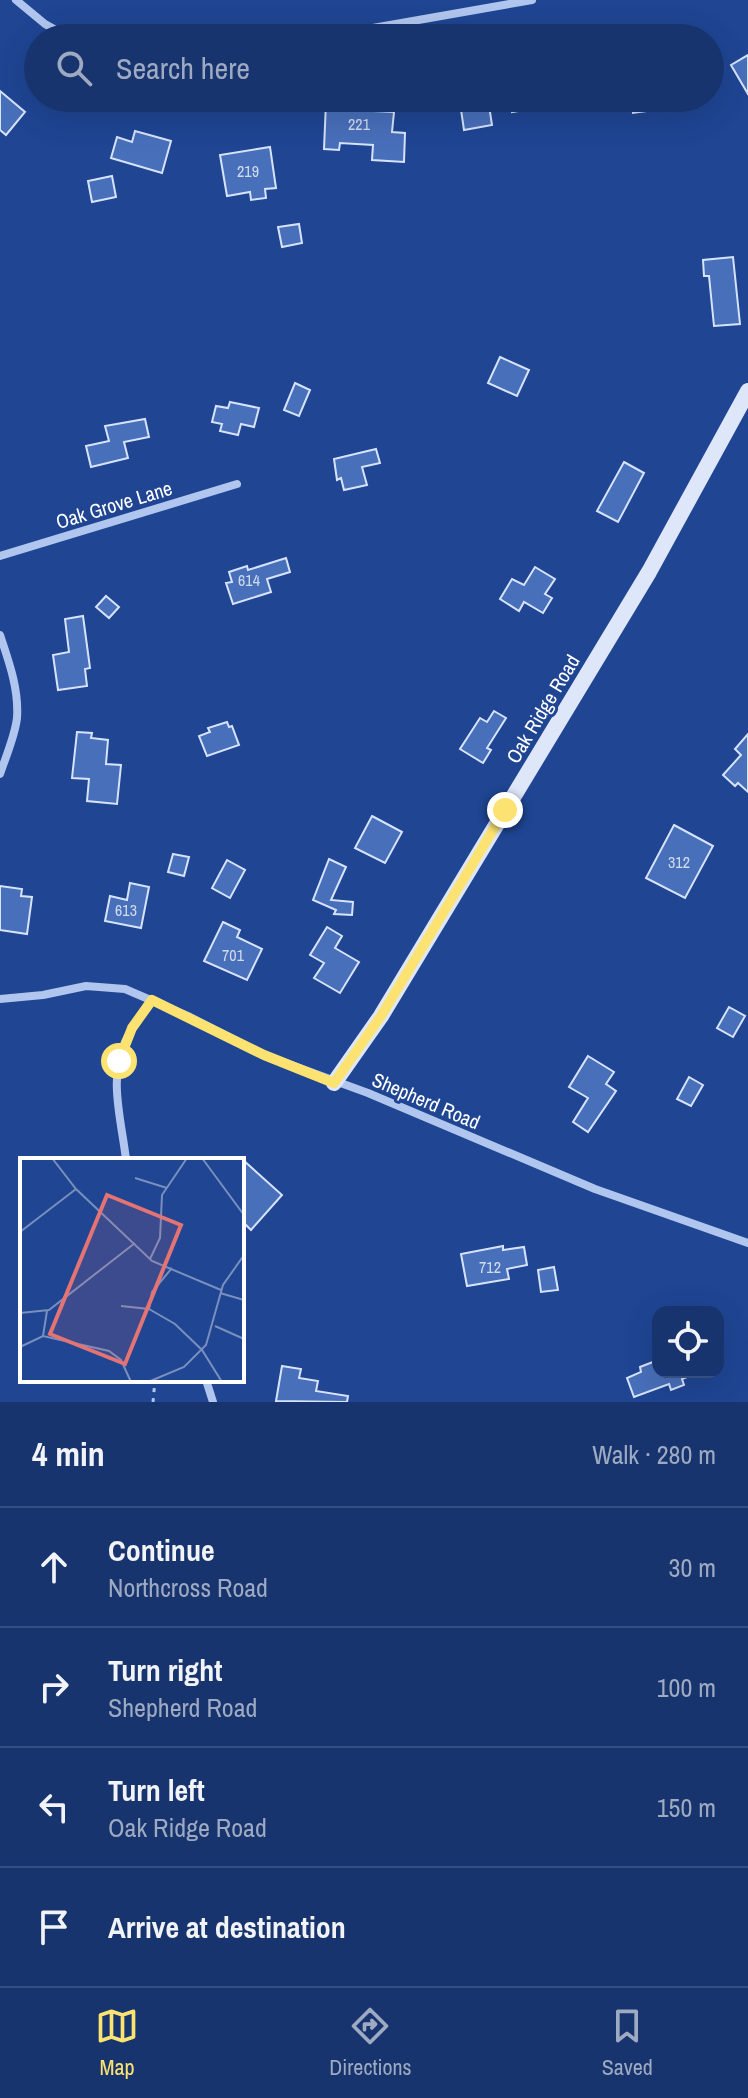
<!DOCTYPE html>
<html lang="en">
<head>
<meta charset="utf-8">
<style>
  body { margin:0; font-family:"Archivo Narrow",sans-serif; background:#243f76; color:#f1f3f6 }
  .controls { position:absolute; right:24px; bottom:24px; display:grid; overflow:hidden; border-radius:16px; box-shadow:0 8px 32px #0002 }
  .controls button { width:72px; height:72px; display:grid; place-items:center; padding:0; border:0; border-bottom:2px solid #364f81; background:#17346e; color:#f1f3f6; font:40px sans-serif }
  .stop { position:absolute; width:24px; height:24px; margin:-18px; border:6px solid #fce371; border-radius:50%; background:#fff }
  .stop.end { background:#fce371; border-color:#fff; box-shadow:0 2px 8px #0008 }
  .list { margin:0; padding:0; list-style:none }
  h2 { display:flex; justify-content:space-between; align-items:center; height:104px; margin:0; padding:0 32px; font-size:34px }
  h2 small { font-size:26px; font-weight:400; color:#9eaac2 }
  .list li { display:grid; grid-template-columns:52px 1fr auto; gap:24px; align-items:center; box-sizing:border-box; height:120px; padding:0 32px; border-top:2px solid #364f81 }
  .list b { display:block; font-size:30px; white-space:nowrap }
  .list p { margin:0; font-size:26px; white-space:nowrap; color:#9eaac2 }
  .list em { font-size:26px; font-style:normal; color:#9eaac2 }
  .icon { flex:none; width:44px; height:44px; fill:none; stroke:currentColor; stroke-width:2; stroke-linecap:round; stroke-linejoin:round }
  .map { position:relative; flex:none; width:748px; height:1402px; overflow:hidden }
  .search { position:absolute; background:#17346e; box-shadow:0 8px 32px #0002; left:24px; right:24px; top:24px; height:88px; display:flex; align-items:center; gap:20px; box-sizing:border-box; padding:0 28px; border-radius:44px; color:#9eaac2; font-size:30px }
  .sheet { height:584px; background:#17346e }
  nav { display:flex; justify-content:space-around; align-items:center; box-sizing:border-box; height:112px; border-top:2px solid #364f81; background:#17346e; font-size:22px; color:#9eaac2 }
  nav a { display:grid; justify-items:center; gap:4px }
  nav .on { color:#fce371 }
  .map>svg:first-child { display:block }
  .building { fill:#486fba; stroke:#d7e3fa; stroke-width:2 }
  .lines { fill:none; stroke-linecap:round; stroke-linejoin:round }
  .path { stroke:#b1c6ee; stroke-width:3; stroke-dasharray:4 6; stroke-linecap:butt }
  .street { stroke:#b1c6ee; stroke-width:8 }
  .secondary { stroke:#dee7fa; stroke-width:16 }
  .route { stroke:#fce371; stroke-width:10 }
  .labels { text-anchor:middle; stroke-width:6; stroke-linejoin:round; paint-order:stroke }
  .number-label { font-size:16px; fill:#d1dbee }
  .street-label { font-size:20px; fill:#fff; stroke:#1f4593 }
  .inset-road { fill:none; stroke:#798fbe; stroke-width:2 }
  .view { fill:#e47373; fill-opacity:0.15; stroke:#e47373; stroke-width:4 }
  .inset-edge { fill:none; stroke:#fff; stroke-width:4 }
</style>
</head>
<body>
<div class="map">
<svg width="748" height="1402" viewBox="0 0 748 1402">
  <rect width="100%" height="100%" fill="#1f4593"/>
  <g class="building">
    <polygon points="748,55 748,94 731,65"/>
    <polygon points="0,91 25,112 6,135 0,130"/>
    <polygon points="510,98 559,98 560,104 512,112"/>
    <polygon points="653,98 655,110 633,113 631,100"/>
    <polygon points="488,99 492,125 464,130 460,103"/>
    <polygon points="326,102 354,103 353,110 394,112 392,132 405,133 404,162 372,160 373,145 340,143 339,150 324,149"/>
    <polygon points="135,131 171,141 162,173 111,158 117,137 132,142"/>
    <polygon points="270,147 276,188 265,189 266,198 251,200 250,192 227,196 220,155"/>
    <polygon points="112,176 116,197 92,202 88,181"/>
    <polygon points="299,224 302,243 282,247 278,227"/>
    <polygon points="733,257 740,324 714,326 709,276 704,276 703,260"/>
    <polygon points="500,357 529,370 517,396 488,383"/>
    <polygon points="295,383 310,390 299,416 284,410"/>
    <polygon points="230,402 259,408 254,427 241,424 238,435 220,431 222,424 212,422 216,406 228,408"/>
    <polygon points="145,419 149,437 124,442 128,458 91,467 86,446 109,441 105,426"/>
    <polygon points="376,449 380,463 362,467 367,485 344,490 341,478 337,480 334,459"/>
    <polygon points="624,462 644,473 618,522 597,511"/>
    <polygon points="286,558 290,572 267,579 271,592 233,604 226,583 232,582 229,572 247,566 248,570"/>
    <polygon points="535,567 555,579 545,594 552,598 543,613 524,602 519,611 500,599 512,579 524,585"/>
    <polygon points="106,596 119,607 109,618 96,607"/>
    <polygon points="83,616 90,668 85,669 87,686 58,690 53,655 69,652 65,619"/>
    <polygon points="494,711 506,718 487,748 491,750 483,763 460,749 480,718 487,722"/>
    <polygon points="227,722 229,727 232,726 239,745 207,756 199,736 210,732 208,728"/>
    <polygon points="77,732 92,733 91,738 108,740 106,764 121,765 117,804 87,801 89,779 72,778"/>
    <polygon points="748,734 748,792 738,783 735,786 723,775 741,755 735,749"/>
    <polygon points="372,816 402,832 385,863 355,848"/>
    <polygon points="674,825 713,846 685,898 646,878"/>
    <polygon points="173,854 189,857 184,876 168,872"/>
    <polygon points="329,859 346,867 331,900 353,902 352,915 334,914 336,910 313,900"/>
    <polygon points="227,860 245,870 230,898 212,888"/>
    <polygon points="130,883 149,887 141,928 105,921 110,896 127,900"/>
    <polygon points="0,886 22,889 21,896 32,897 27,934 0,930"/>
    <polygon points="223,922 240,930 237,937 262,949 247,980 204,961"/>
    <polygon points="327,927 342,936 335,948 359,962 340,993 314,978 324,963 310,955"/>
    <polygon points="729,1007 745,1016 733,1037 717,1028"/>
    <polygon points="588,1056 614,1072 606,1084 616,1091 588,1132 573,1122 588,1098 569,1087"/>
    <polygon points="689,1077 703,1085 691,1106 677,1099"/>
    <polygon points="242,1159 282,1195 251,1230 242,1221"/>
    <polygon points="503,1246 503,1250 524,1247 527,1265 507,1269 509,1279 467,1286 461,1254"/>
    <polygon points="554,1267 558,1290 541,1292 538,1270"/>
    <polygon points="658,1360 658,1372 697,1373 682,1379 684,1385 671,1390 669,1384 634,1397 627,1378 641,1372 640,1367"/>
    <polygon points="282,1366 301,1369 299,1378 318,1381 316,1391 348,1396 347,1402 276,1401"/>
  </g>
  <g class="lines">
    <polyline class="path" points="153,1402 155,1380"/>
    <g class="street">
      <polyline points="16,0 45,24 70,38"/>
      <polyline points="316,38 532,0"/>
      <polyline points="0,556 237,484"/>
      <path d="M 0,635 C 9,662 19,689 17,718 C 15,736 6,756 0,774"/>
      <polyline points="0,999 43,995 86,986 125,989 190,1017 264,1055 368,1093 595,1189 748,1243"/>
      <path d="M 126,1160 C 122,1123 108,1078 125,1042 C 132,1027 142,1014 152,1000"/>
      <polyline points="206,1380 213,1402"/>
    </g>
    <polyline class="secondary" points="334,1083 381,1016 649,572 748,391"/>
  </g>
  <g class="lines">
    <polyline class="route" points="119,1061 132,1028 152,1000 264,1055 334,1083 381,1016 505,810"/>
  </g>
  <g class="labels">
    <g class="number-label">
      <text x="359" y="130">221</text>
      <text x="248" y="177">219</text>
      <text x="249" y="586">614</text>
      <text x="679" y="868">312</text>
      <text x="126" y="916">613</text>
      <text x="233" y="961">701</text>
      <text x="490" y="1273">712</text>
    </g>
    <g class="street-label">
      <text transform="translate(114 505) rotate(-17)" y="7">Oak Grove Lane</text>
      <text transform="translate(543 709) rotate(-59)" y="7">Oak Ridge Road</text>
      <text transform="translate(426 1101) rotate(23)" y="7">Shepherd Road</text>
    </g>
  </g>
  <g transform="translate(20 1158)">
    <rect width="224" height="224" fill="#1f4593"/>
    <path class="inset-road" d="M 32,0 L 56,31 L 132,103 L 201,132M 182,0 L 224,57M 115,20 L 147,30M 0,74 L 56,31M 130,101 L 140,80 L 142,37 L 167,0M 200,135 L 224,142M 101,148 L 129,151M 129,151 L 155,166 L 182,192 L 202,224M 129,151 L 132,134 L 152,110M 0,155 L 29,152 L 115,85M 195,168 L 224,181M 23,178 L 27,153M 0,189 L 23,178 L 89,193 L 101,202 L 111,224M 128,224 L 164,209 L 186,187 L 203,127 L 224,97"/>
    <path class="view" d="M 87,37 L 161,67 L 105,206 L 30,176 Z"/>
    <rect width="224" height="224" class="inset-edge"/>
  </g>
</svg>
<div class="controls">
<button><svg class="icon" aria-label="locate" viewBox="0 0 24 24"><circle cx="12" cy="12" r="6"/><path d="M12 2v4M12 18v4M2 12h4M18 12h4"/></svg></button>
</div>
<div class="stop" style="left:119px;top:1061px"></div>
<div class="stop end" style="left:505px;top:810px"></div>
<div class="search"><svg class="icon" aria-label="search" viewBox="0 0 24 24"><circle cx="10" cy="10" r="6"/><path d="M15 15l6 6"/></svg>Search here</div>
</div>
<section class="sheet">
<h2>4 min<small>Walk · 280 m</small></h2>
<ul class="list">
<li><svg class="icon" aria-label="ahead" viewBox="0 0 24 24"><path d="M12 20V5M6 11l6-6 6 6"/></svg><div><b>Continue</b><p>Northcross Road</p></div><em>30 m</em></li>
<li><svg class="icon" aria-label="right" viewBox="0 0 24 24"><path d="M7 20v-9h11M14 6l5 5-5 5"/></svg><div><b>Turn right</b><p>Shepherd Road</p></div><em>100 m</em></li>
<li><svg class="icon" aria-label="left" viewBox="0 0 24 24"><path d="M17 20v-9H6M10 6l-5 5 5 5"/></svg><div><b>Turn left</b><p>Oak Ridge Road</p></div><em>150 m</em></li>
<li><svg class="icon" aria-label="arrive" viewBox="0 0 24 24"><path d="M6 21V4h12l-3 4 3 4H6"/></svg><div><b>Arrive at destination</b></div></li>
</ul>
</section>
<nav>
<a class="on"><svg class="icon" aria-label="map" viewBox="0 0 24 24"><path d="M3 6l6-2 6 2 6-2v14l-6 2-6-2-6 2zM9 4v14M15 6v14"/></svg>Map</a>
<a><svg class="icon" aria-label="directions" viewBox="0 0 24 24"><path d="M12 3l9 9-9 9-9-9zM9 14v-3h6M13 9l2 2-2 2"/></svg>Directions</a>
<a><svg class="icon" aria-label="saved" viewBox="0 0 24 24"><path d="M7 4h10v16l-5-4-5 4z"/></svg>Saved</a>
</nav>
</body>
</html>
